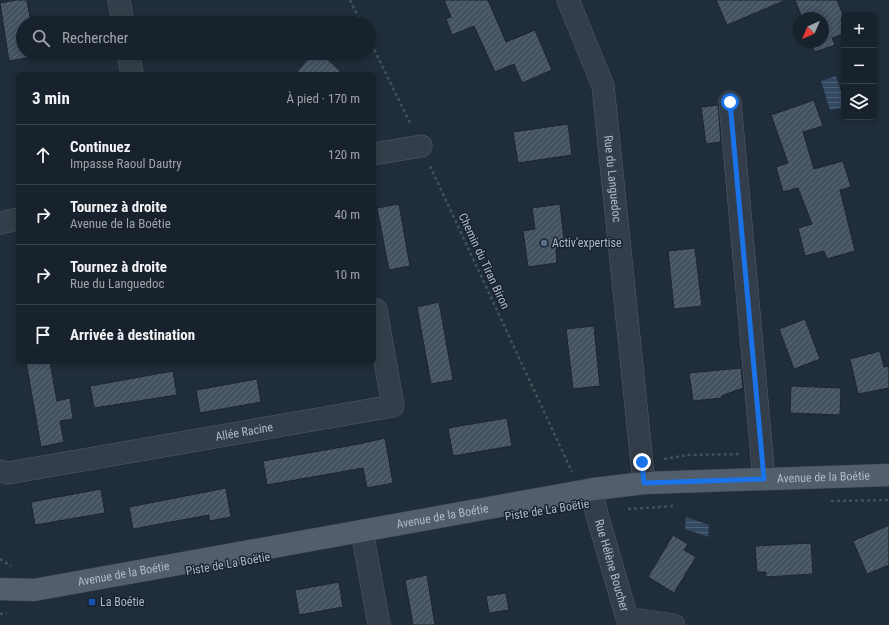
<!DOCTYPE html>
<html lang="fr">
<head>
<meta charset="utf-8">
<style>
  body { margin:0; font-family:"Roboto Condensed",sans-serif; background:#212a34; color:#f1f3f6 }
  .controls { position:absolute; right:12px; top:12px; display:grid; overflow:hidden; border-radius:6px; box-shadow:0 2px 6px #0003 }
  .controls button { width:36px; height:36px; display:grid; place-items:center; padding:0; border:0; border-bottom:1px solid #363f48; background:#18222c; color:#f1f3f6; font:20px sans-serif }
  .compass { position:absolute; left:793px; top:12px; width:36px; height:36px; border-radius:50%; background:#18222c; box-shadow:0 2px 6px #0003; rotate:224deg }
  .stop { position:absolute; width:12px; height:12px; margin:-9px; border:3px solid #1a73e8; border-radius:50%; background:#fff }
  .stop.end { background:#1a73e8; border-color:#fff; box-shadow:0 1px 4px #0008 }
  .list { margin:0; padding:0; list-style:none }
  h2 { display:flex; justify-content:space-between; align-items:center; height:52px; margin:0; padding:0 16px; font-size:17px }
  h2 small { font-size:13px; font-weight:400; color:#9fa4a9 }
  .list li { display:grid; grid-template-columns:26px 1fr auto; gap:12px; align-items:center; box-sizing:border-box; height:60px; padding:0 16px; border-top:1px solid #363f48 }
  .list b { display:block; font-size:15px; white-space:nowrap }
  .list p { margin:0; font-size:13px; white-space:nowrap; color:#9fa4a9 }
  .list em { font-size:13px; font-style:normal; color:#9fa4a9 }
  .icon { flex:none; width:22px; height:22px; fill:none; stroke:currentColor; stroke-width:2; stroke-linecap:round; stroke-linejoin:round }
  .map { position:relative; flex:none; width:889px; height:625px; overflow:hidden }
  .search { position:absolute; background:#18222c; box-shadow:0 2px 6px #0003; left:16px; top:16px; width:360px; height:44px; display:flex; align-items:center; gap:10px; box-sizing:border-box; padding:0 14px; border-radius:22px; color:#9fa4a9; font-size:15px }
  .panel { position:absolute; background:#18222c; box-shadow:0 2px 6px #0003; left:16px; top:72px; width:360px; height:292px; border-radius:6px }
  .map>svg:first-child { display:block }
  .water { fill:url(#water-rules) }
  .building { fill:url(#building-hatch); stroke:#1b2531 }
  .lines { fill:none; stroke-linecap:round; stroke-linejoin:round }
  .minor-casing { stroke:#525c68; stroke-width:23 }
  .major-casing { stroke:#404a57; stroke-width:23 }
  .path { stroke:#3d5555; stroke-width:2.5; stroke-dasharray:3 3; stroke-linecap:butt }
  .minor { stroke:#343e4a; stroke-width:22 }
  .major { stroke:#525e6a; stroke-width:22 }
  .route { stroke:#1a73e8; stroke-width:5 }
  .service-dot { fill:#5c6f8a; stroke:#19232f; stroke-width:1.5 }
  .transit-dot { fill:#1a4fb4; stroke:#19232f; stroke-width:1.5 }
  .labels { text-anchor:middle; stroke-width:3; stroke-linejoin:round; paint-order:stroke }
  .street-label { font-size:12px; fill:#afb9c7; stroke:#19232f }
  .poi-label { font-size:12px; fill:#afb9c7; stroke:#19232f; text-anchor:start }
</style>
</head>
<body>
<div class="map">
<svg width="889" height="625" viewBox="0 0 889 625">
  <defs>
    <pattern id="water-rules" width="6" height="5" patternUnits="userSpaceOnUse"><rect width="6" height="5" fill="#334962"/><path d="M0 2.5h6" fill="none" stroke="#4e6177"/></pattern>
    <pattern id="building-hatch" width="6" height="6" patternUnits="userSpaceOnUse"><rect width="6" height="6" fill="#445262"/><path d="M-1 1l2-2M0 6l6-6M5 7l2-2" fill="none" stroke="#5c6977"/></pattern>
  </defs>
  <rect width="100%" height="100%" fill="#202d3a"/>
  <g class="water">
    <polygon points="836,76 844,101 844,107 830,110 821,81"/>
    <polygon points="686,517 709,525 708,537 685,529"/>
  </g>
  <g class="building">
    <polygon points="16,0 27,0 31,23 23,23 23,53 37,53 37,56 9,61 0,3"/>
    <polygon points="444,0 488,0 506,42 535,30 552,70 522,83 514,64 495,72 474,26 452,35 446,19 451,17"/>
    <polygon points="716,0 786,0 727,25"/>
    <polygon points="795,0 837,0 844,17 844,34 832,38 835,45 815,52 811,42 823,42 823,18 802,18"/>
    <polygon points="313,53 321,53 343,74 295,74"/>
    <polygon points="814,100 823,126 803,132 814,169 843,161 851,187 840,190 855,251 827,259 824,251 805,256 798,228 812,224 798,188 783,192 776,167 788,163 771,115"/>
    <polygon points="718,105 721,142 706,144 701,107"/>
    <polygon points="568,124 572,155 518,163 513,132"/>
    <polygon points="399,204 410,266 389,270 377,208"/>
    <polygon points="560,204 565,248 556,249 557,263 528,267 523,231 535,229 532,208"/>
    <polygon points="695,248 702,306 674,309 668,251"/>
    <polygon points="439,302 453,380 431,384 417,307"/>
    <polygon points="805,319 820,359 794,369 779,329"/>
    <polygon points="594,326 600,386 573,389 566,329"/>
    <polygon points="880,351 884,367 889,366 889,388 858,394 850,359"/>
    <polygon points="26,362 50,362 57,401 70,398 73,419 60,421 64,442 41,447"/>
    <polygon points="741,368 743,388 721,396 722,398 693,401 689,373"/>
    <polygon points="173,371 177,395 94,408 90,386"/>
    <polygon points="257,379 261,402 200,413 196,390"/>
    <polygon points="791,386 841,388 840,415 790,413"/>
    <polygon points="507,418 512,446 453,456 448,428"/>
    <polygon points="385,438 393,483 367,488 363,468 267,485 263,461 359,444"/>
    <polygon points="226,488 231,517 209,521 209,515 133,529 129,507"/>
    <polygon points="101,489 105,513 35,525 31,502"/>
    <polygon points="889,525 889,565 867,574 853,541"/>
    <polygon points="673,535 688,544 684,550 696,557 674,593 648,577"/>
    <polygon points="811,543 813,574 766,577 766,572 757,572 755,546"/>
    <polygon points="427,575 435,625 413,625 405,580"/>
    <polygon points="339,582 343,607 299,615 295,590"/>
    <polygon points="506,593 509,610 489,613 486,596"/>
  </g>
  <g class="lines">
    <defs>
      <g id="minor">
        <polyline points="119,0 123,23"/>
        <path id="s1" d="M 568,0 L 603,86 L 644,483"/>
        <polyline points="128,53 132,74"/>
        <polyline points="730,102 764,479"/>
        <polyline points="374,154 421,146"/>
        <polyline points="0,223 18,219"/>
        <path id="s2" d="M 0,471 L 8,473 L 393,406 L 376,310"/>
        <path id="s3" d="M 592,489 L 596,511 L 627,618 L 674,625"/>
        <polyline points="362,531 379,625"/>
      </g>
      <g id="major">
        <path id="s4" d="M 0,589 L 34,590 L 594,489 L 644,483 L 889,475"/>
      </g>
    </defs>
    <use href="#minor" class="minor-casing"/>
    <use href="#major" class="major-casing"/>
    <g class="path">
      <polyline points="350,0 361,23"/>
      <polyline points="369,39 411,125"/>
      <polyline points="430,166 572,472"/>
      <polyline points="664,459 687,455 741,454"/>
      <polyline points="831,501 889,500"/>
      <polyline points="628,509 674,506"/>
      <polyline points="0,559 11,566"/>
      <polyline points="0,614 7,613"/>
    </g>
    <use href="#minor" class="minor"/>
    <use href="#major" class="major"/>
  </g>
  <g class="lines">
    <polyline class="route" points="642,462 644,483 764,479 730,102"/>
  </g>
  <circle class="service-dot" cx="544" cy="243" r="4"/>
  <rect class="transit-dot" x="88" y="598" width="8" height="8" rx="2"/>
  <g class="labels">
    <g class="street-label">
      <text dy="4" stroke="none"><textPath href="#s1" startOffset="186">Rue du Languedoc</textPath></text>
      <text transform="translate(484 261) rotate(65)" y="4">Chemin du Tiran Biron</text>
      <text dy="4" stroke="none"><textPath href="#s2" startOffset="248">Allée Racine</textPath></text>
      <text dy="4" stroke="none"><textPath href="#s4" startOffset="833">Avenue de la Boétie</textPath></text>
      <text transform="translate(547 510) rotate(-9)" y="4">Piste de La Boëtie</text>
      <text dy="4" stroke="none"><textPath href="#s4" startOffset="449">Avenue de la Boétie</textPath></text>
      <text transform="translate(228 564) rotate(-10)" y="4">Piste de La Boëtie</text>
      <text dy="4" stroke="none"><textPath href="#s3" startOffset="79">Rue Hélène Boucher</textPath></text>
      <text dy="4" stroke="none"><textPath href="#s4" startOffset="125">Avenue de la Boétie</textPath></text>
    </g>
    <g class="poi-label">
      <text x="552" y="247">Activ'expertise</text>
      <text x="100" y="606">La Boétie</text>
    </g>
  </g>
</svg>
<div class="controls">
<button>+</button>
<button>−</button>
<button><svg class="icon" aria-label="layers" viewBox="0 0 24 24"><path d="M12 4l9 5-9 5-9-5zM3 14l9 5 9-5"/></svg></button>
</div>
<svg class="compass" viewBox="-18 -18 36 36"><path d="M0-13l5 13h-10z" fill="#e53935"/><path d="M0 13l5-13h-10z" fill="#9fa4a9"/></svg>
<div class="stop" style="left:730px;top:102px"></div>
<div class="stop end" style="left:642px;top:462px"></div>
<div class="search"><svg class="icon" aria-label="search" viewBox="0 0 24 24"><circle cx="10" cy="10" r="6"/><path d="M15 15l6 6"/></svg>Rechercher</div>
<section class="panel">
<h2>3 min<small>À pied · 170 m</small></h2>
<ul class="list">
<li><svg class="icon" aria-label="ahead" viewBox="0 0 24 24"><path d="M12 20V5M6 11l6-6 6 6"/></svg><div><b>Continuez</b><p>Impasse Raoul Dautry</p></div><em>120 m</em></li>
<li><svg class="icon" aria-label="right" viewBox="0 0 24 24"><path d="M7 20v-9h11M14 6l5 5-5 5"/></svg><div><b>Tournez à droite</b><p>Avenue de la Boétie</p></div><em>40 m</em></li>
<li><svg class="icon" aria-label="right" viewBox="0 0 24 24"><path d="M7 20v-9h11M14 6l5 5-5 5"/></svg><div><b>Tournez à droite</b><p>Rue du Languedoc</p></div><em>10 m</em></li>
<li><svg class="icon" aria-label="arrive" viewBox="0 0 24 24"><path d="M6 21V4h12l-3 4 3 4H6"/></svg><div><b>Arrivée à destination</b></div></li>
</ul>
</section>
</div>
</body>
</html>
